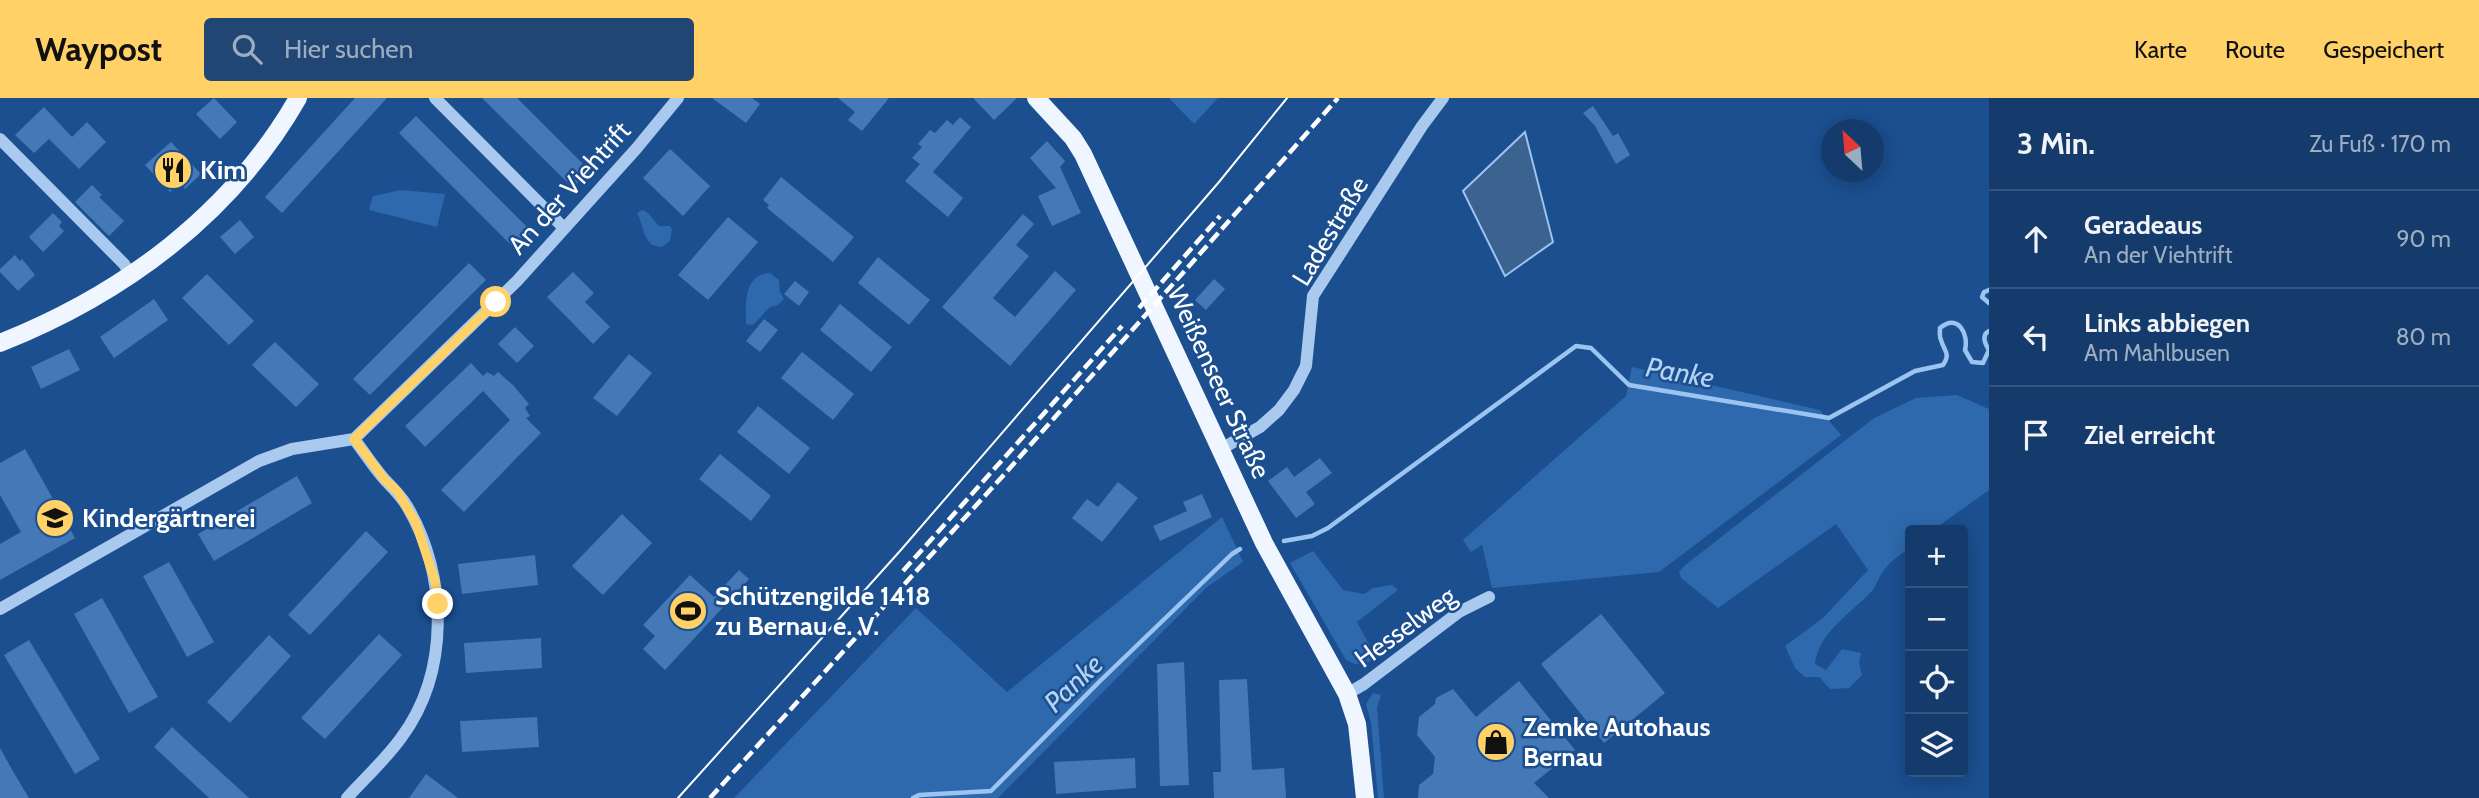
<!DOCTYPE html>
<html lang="de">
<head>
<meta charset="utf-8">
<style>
  body { margin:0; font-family:Cabin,sans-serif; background:#214673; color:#f1f3f6 }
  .controls { position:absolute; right:21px; bottom:21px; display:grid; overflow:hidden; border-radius:7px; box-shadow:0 4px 18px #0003 }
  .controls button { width:63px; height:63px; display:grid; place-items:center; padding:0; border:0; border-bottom:2px solid #33557e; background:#143b6b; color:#f1f3f6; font:35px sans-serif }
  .compass { position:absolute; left:1821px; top:21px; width:63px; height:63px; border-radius:50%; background:#143b6b; box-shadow:0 4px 18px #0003; rotate:334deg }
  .stop { position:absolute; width:21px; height:21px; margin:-16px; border:5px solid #ffd166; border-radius:50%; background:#fff }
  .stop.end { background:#ffd166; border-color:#fff; box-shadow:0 2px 7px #0008 }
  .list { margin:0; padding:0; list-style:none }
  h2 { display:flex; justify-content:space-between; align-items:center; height:91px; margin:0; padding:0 28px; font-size:30px }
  h2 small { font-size:23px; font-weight:400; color:#9dadc1 }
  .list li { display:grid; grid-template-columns:46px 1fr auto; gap:21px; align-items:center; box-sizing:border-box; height:98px; padding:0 28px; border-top:2px solid #33557e }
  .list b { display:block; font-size:26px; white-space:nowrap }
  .list p { margin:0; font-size:23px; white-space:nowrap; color:#9dadc1 }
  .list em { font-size:23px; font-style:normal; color:#9dadc1 }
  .icon { flex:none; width:38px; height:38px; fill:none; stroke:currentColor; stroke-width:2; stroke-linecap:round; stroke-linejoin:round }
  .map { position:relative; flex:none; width:1989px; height:700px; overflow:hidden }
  header { display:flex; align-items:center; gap:42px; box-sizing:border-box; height:98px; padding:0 35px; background:#ffd166; color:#111 }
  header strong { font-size:33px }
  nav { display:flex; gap:38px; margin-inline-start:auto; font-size:24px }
  .search { width:490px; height:63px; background:#214673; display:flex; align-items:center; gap:18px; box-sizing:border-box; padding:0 24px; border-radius:7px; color:#9dadc1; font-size:26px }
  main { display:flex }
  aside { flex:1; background:#143b6b }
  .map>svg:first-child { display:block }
  .green { fill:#2e69ad }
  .water { fill:#3c6290; stroke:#9cc4f0; stroke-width:2 }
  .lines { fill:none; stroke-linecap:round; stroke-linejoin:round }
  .stream { stroke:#9cc4f0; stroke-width:4.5 }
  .building { fill:#4478b7 }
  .minor { stroke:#a9c9ee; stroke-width:12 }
  .major { stroke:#f0f6ff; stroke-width:18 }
  .tram { stroke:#fff; stroke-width:2 }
  .rail { stroke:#fff; stroke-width:4.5; stroke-dasharray:12 5; stroke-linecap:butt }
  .route { stroke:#ffd166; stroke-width:9 }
  .labels { text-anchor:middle; stroke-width:5; stroke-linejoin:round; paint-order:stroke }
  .poi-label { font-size:26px; font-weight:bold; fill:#fff; stroke:#1b4f8f; text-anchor:start }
  .street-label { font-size:26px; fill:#fff; stroke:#1b4f8f }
  .water-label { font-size:28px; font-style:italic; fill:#b5d3f5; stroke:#1b4f8f }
</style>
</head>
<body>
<header>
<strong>Waypost</strong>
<div class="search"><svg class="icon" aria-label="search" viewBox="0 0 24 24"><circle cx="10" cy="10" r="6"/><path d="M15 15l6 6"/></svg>Hier suchen</div>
<nav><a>Karte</a><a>Route</a><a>Gespeichert</a></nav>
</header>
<main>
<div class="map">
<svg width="1989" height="700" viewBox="0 0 1989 700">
  <rect width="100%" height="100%" fill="#1b4f8f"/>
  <g class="green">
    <polygon points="1169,0 1218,0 1194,26"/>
    <polygon points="401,92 445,96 437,129 369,112 373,98"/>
    <path d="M 643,112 L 648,115 L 659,128 L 670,128 L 672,131 L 670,143 L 662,149 L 652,147 C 642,138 643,126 637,115 Z"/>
    <path d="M 770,175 L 779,182 L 780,194 L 784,201 L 778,207 L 770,209 L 753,227 L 746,226 C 746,205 743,177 770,175 Z"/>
    <polygon points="1632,269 1820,312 1841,337 1659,474 1492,490 1482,447 1471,454 1463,442 1626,298"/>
    <path d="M 1957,297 L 1989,311 L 1989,392 L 1933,432 L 1910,432 L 1910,449 C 1900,457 1889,464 1882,475 C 1878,481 1876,489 1871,494 C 1850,516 1818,535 1815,566 L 1826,572 L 1842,551 L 1861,555 L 1859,565 L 1862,577 L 1849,590 L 1830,591 L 1819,579 L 1805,579 L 1795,570 L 1785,548 L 1823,520 L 1868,472 L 1836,426 L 1718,510 L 1681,480 L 1679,474 L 1684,468 L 1874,320 L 1916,300 Z"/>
    <polygon points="1222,419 1243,464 1207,489 998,700 734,700 916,510 1007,594"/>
    <path d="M 1313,453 L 1343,492 L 1364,496 L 1373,490 L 1392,487 L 1398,492 L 1357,524 L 1376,559 C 1364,568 1360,569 1346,562 L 1290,465 Z"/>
    <polygon points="1373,595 1381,597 1377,610 1384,700 1378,700 1371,625 1366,606"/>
  </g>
  <polygon class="water" points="1525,34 1553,144 1505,178 1463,93"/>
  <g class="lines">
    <g class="stream">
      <polyline points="1989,192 1984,194 1982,199 1989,205"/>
      <path d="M 1284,443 L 1312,438 L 1328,430 L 1576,248 L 1591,250 L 1629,287 L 1829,320 L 1915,273 L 1943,267 C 1951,255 1944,253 1941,242 C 1939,238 1940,234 1940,230 C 1958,215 1969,236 1965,252 L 1972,264 L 1983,265 L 1989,252 C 1985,246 1981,237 1989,233"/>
      <polyline points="913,700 919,697 991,693 1100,583 1232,456 1240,451"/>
    </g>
  </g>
  <g class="building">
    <polygon points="214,0 237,24 220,41 196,16"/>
    <polygon points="355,0 387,0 282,115 265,99"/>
    <polygon points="482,0 517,0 589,72 573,90"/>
    <polygon points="712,0 752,0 760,6 746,25"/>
    <polygon points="838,0 889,0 862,33 848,22 855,14"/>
    <polygon points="973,0 1017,0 994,22"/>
    <polygon points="1593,8 1613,38 1618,35 1630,57 1616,66 1595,28 1583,15"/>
    <polygon points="44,9 72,39 87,24 106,44 79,71 49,41 34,55 15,37"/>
    <polygon points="416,18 532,134 515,151 399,35"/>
    <polygon points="960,19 971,29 933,74 963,100 948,119 905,83 920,66 912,60 922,49 918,46 930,32 935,35 947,22 953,27"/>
    <polygon points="1047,43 1065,63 1060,69 1081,115 1052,128 1038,98 1056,90 1030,60"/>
    <polygon points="171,44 201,76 185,91 180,85 170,94 145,67"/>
    <polygon points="670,51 710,88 683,118 643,80"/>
    <polygon points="781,79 854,139 833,164 767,110 769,107 763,102"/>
    <polygon points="92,87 102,97 99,99 124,123 109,138 75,104"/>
    <polygon points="53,115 62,124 59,128 64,133 43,154 29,139"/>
    <polygon points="1023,116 1034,126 1016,147 1029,158 993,200 1015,219 1055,173 1076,192 1010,268 942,209"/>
    <polygon points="728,119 758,144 708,202 678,177"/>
    <polygon points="240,122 254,139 235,156 220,139"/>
    <polygon points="15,157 20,163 22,161 35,177 18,193 0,174 0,171"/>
    <polygon points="878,159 930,202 909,227 858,185"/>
    <polygon points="469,165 486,182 370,297 353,281"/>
    <polygon points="573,174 594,195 585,204 610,229 593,246 547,199"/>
    <polygon points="207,176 254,223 229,247 182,200"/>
    <polygon points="1214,181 1225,191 1206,212 1195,202"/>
    <polygon points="795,183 809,194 799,208 784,196"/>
    <polygon points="154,201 168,222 114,260 100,239"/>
    <polygon points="840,206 892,249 871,274 820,232"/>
    <polygon points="764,221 778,232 760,254 746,243"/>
    <polygon points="515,229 534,248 517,265 498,246"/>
    <polygon points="275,244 319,286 296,309 252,267"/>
    <polygon points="69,251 80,272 41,291 31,269"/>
    <polygon points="802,254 854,296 833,322 781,280"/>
    <polygon points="629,256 652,275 617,318 593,300"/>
    <polygon points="471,265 483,278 487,274 494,278 498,274 513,287 529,306 525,310 530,318 526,320 541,335 464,414 441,392 510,322 483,293 425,349 405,328"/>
    <polygon points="758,308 810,350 789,376 737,334"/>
    <polygon points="25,351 75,440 0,482 0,446 21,434 0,397 0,365"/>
    <polygon points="720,356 771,398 751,423 699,381"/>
    <polygon points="1320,360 1332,375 1306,394 1315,406 1296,420 1268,383 1287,369 1294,379"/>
    <polygon points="297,378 312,405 214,463 198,436"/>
    <polygon points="1118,384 1138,400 1102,444 1072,420 1087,401 1098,409"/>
    <polygon points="1202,396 1212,419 1160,443 1153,428 1187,413 1183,404"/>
    <polygon points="622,416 652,445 603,497 572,468"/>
    <polygon points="366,433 388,454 310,537 288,517"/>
    <polygon points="535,457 538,487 462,496 458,466"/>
    <polygon points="169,464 214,544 187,559 143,478"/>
    <polygon points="739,472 749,481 665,572 643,551 655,538 643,527 690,477 714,499"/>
    <polygon points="102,500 158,599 129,615 74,516"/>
    <polygon points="1601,516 1665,595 1604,645 1541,566"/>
    <polygon points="379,536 402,557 325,641 301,620"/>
    <polygon points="269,537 291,558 230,625 207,604"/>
    <polygon points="541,540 542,570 466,575 464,545"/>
    <polygon points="29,542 100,661 75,676 4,557"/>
    <polygon points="1184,564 1189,687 1160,688 1157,566"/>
    <polygon points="1247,581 1252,672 1284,670 1286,700 1214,700 1213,674 1221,674 1219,582"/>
    <polygon points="1519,583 1575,652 1534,685 1549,700 1418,700 1419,687 1433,676 1435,659 1417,637 1419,619 1435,606 1436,600 1453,591 1476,619"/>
    <polygon points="537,619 539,649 462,654 460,623"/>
    <polygon points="172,629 203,658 249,700 209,700 154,649"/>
    <polygon points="0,650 14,675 29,700 0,700"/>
    <polygon points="1135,660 1136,690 1056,696 1054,664"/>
    <polygon points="426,676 458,700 409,700"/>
  </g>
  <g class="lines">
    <g class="minor">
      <polyline points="435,0 564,130"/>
      <polyline points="0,41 124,166 132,178"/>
      <polyline points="1221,351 1260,329 1279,312 1294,292 1306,268 1313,198 1422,28 1443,0"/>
      <polyline points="0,511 259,363 292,351 354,341 517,183 636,51 678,0"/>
      <polyline points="1347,596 1364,586 1459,514 1489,499"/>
      <path d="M 347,700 C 365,680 385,662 401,640 C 450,574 448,478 407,408 C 401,398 394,391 386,383 C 374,370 365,355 354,341"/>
    </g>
    <g class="major">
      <polyline points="1036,0 1073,40 1083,56 1264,445 1347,596 1357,626 1365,700"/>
      <path d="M 0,245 C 123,196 231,117 298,0"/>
    </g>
    <polyline class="tram" points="678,700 900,453 1219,84 1287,0"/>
    <g class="rail">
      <polyline points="1139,210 1220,118"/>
      <polyline points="903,473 1122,228"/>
      <polyline points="710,700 1001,380 1338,0"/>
    </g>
  </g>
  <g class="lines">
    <polyline class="route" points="438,506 435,483 416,425 397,393 385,382 354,341 496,204"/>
  </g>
  <defs>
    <symbol id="restaurant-disc" viewBox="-11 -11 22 22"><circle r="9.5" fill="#ffd166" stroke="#1b4f8f"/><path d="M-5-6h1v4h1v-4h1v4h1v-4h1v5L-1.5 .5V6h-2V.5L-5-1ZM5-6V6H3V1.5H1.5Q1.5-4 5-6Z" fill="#111"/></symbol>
    <symbol id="school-disc" viewBox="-11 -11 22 22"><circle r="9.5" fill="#ffd166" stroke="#1b4f8f"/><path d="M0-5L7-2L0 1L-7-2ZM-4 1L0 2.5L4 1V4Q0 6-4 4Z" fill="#111"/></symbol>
    <symbol id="stadium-disc" viewBox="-11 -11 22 22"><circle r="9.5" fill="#ffd166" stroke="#1b4f8f"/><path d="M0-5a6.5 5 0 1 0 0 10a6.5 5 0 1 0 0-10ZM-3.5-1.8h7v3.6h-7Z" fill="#111"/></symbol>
    <symbol id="shop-disc" viewBox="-11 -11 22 22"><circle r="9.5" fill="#ffd166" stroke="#1b4f8f"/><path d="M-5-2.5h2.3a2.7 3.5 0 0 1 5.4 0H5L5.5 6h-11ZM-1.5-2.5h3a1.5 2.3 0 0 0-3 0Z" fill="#111"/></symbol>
  </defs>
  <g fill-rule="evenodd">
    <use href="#restaurant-disc" x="151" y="50" width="44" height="44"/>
    <use href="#school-disc" x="33" y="398" width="44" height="44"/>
    <use href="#stadium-disc" x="666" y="491" width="44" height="44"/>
    <use href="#shop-disc" x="1474" y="622" width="44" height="44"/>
  </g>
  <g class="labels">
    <g class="poi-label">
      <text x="200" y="81">Kim</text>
      <text x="82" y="429">Kindergärtnerei</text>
      <text x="715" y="507">Schützengilde 1418<tspan x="715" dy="30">zu Bernau e. V.</tspan></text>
      <text x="1523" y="638">Zemke Autohaus<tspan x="1523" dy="30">Bernau</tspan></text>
    </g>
    <g class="street-label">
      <text transform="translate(569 90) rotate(-48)" y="9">An der Viehtrift</text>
      <text transform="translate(1330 133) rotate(-59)" y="9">Ladestraße</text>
      <text transform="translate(1219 284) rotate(65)" y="9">Weißenseer Straße</text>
      <text transform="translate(1405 529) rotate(-36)" y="9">Hesselweg</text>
    </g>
    <g class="water-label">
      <text transform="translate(1680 274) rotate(10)" y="10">Panke</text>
      <text transform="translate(1073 585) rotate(-44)" y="10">Panke</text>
    </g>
  </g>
</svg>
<div class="controls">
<button>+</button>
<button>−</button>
<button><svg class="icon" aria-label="locate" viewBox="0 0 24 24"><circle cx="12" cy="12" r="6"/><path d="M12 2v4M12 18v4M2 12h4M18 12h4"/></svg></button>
<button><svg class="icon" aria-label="layers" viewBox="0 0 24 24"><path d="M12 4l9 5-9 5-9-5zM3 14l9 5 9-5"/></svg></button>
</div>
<svg class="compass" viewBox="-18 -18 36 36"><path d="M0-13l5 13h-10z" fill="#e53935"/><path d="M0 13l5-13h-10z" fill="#9dadc1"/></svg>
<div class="stop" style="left:496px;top:204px"></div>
<div class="stop end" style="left:438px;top:506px"></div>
</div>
<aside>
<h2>3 Min.<small>Zu Fuß · 170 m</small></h2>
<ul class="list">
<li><svg class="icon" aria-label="ahead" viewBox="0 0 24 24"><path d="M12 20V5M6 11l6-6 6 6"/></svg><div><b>Geradeaus</b><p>An der Viehtrift</p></div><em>90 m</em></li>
<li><svg class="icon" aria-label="left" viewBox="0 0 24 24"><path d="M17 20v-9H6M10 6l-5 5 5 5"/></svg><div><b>Links abbiegen</b><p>Am Mahlbusen</p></div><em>80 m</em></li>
<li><svg class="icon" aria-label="arrive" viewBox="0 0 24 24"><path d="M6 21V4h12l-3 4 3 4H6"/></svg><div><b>Ziel erreicht</b></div></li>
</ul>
</aside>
</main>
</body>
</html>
